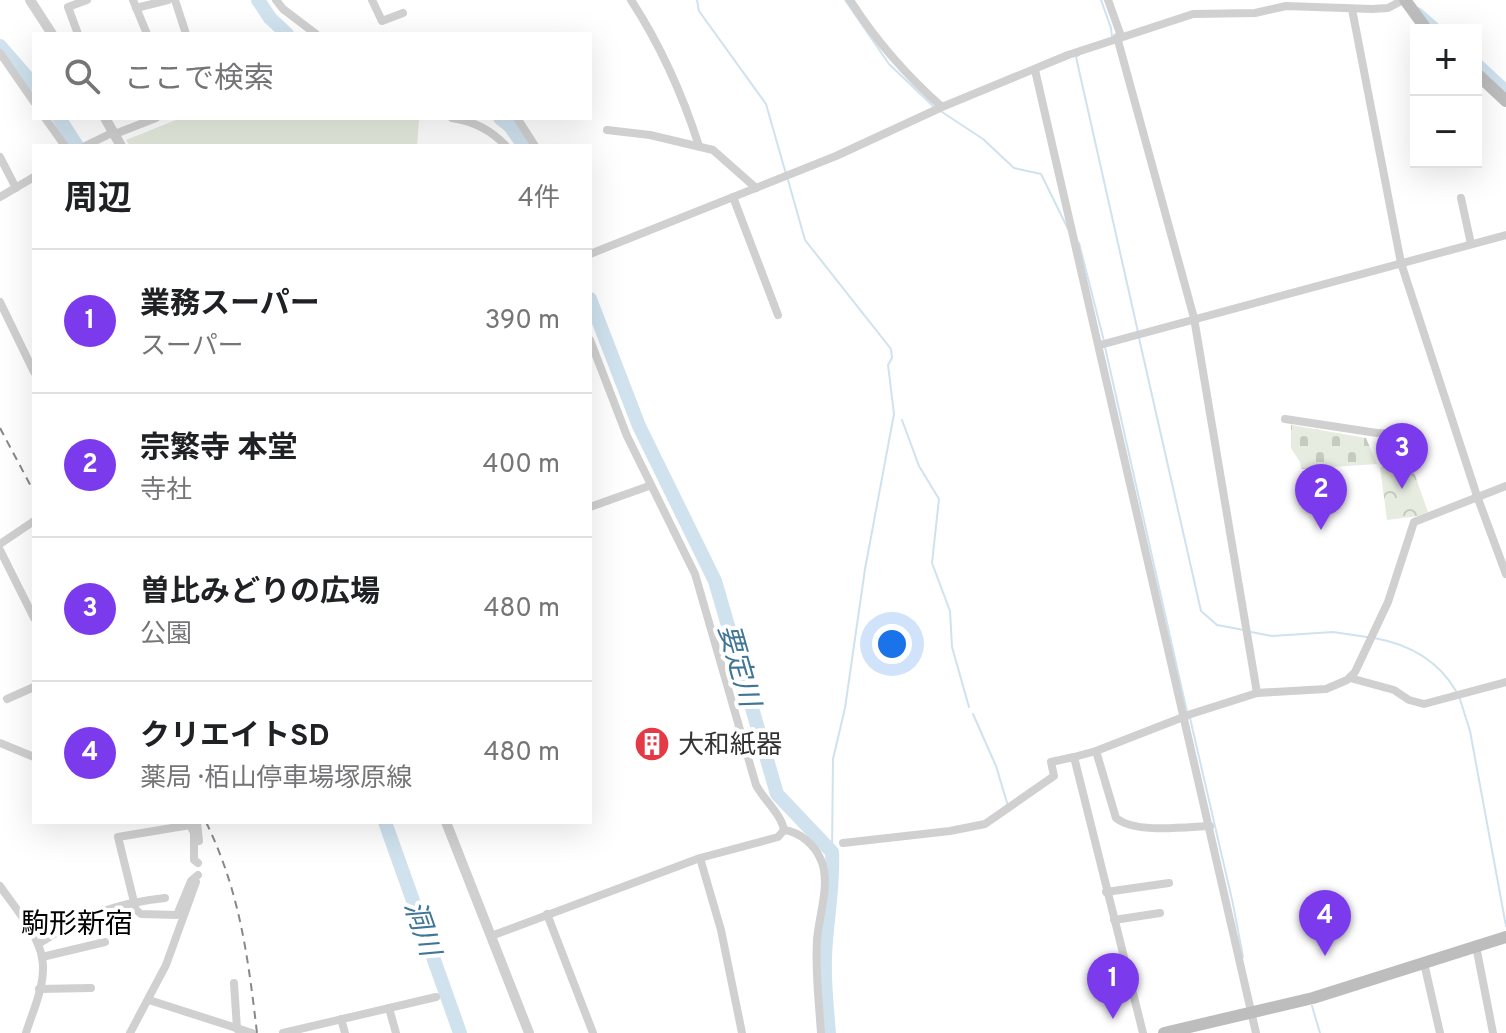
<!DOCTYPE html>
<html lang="ja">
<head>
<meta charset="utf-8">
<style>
  body { margin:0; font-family:Overpass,"Noto Sans JP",sans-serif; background:#f6f6f6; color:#202124 }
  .controls { position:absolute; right:24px; top:24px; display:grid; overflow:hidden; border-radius:0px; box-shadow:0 8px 32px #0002 }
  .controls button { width:72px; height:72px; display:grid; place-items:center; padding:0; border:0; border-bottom:2px solid #e0e0e0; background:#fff; color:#202124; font:40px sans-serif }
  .you { position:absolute; left:892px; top:644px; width:28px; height:28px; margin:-20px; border:6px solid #fff; border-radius:50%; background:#1a73e8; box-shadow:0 0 0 12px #1a73e833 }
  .badge { display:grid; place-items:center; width:52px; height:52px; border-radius:50%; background:#7c3aed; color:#fff; font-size:26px; font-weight:700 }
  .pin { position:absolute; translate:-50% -66px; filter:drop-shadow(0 2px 4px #0008) }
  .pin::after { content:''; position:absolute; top:42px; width:28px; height:24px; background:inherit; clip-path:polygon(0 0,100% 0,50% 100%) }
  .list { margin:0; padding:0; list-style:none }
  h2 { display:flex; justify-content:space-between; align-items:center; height:104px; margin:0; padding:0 32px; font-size:34px }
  h2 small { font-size:26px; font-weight:400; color:#757577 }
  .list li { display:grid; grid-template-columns:52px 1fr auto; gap:24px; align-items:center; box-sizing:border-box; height:144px; padding:0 32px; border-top:2px solid #e0e0e0 }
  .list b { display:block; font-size:30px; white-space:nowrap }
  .list p { margin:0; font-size:26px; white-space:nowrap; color:#757577 }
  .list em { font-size:26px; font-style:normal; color:#757577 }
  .icon { flex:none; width:44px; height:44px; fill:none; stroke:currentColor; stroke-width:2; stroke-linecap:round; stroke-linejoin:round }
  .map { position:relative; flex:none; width:1506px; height:1033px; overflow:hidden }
  .search { position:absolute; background:#fff; box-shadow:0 8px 32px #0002; left:32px; top:32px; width:560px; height:88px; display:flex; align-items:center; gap:20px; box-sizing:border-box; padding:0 28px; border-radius:0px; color:#757577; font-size:30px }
  .panel { position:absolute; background:#fff; box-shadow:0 8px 32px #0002; left:32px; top:144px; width:560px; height:680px; border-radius:0px }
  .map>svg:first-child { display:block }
  .cemetery { fill:url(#cemetery-stones) }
  .park { fill:url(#park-crowns) }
  .garden { fill:#e6ecdf }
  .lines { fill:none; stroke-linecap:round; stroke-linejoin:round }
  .stream { stroke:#cfe2ee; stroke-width:2 }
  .river { stroke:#cfe2ee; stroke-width:14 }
  .minor { stroke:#d0d0d0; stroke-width:8 }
  .tertiary { stroke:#d0d0d0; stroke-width:10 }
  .secondary { stroke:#bdbdbd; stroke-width:12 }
  .rail { stroke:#888; stroke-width:2; stroke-dasharray:8 6; stroke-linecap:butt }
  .labels { text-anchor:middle; stroke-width:8; stroke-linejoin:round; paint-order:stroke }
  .poi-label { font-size:26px; fill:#333; stroke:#fff; text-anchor:start }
  .water-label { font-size:28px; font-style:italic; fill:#3f7597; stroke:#fff }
  .neighbourhood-label { font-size:28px; fill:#000; stroke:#fff }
</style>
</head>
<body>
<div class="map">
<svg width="1506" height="1033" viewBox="0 0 1506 1033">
  <defs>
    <pattern id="cemetery-stones" width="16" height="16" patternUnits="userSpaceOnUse" patternTransform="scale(2)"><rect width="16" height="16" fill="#e6ecdf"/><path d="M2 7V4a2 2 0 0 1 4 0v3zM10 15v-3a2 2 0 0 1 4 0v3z" fill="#c6cbc0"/></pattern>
    <pattern id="park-crowns" width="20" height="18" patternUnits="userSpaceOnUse" patternTransform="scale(2)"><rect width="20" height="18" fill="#e6ecdf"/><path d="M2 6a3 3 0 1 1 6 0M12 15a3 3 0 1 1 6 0" fill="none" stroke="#c6cbc0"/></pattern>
  </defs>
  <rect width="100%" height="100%" fill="#fff"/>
  <polygon class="cemetery" points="1291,425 1366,438 1377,464 1301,469 1300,462 1291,448"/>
  <polygon class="park" points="1411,464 1428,512 1418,516 1387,520 1380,467"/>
  <polygon class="garden" points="181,118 408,118 419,120 417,146 130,146 126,140"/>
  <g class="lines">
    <g class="stream">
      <polyline points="697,0 699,11 766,104 786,174"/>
      <polyline points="845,0 889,64 933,106"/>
      <polyline points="1101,0 1111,28 1112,37"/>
      <polyline points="1079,55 1076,57 1138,332"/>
      <polyline points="942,112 983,139 1014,168 1041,174 1068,229"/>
      <polyline points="788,180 805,240 891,349 892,358 888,365 894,414 865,569 845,708 833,759 832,852"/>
      <polyline points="1079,243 1104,341"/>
      <polyline points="1139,338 1201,611 1217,625 1244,630"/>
      <polyline points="1105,347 1187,712"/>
      <polyline points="902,420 919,466 939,499 932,563 950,611 952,647 969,707"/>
      <polyline points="1251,632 1272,636 1333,632 1367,637"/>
      <path d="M 1374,638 C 1408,644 1438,660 1456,691"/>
      <polyline points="1459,696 1470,731 1506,926"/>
      <polyline points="973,714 996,766 1008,806"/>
      <polyline points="1190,718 1233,904 1243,957"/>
      <polyline points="1312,1006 1320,1033"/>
    </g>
    <g class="river">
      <polyline points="258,0 270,18 287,34"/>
      <polyline points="1417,14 1435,30"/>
      <polyline points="0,46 34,85"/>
      <polyline points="1476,64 1506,92"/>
      <polyline points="59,118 77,146"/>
      <polyline points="500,118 510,126 524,146"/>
      <path d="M 590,299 L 639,426 L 715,581 L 777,794 L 832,852 C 834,888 826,922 825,958 C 824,983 827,1008 829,1033"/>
      <polyline points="385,822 460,1033"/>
    </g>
    <g class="minor">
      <polyline points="133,0 147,34"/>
      <polyline points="175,0 186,34"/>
      <polyline points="276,0 283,9 316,34"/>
      <polyline points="372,0 382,21 403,13"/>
      <path d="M 631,0 C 661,46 682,93 699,146"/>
      <path d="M 850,0 C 876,41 906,75 942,107 L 1068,55 L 1193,14 L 1255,13 L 1286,6 L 1372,9 L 1388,8 L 1403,0"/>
      <polyline points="1108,0 1121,36"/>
      <polyline points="136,8 168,0"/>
      <polyline points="1352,9 1401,263 1477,496 1506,574"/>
      <polyline points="78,34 68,7 87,0"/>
      <polyline points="1117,37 1194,318 1257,693"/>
      <polyline points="0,53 34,102"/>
      <polyline points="1035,70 1256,1033"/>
      <polyline points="45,118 65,146"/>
      <path d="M 452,118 C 473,121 491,130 506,146"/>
      <polyline points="517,118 535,146"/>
      <polyline points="607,130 650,135 713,150 756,188"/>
      <polyline points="115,134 156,118"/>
      <polyline points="85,146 114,132"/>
      <polyline points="0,157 16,188"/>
      <polyline points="0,197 34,177"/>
      <polyline points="733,197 778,315"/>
      <polyline points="1461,198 1471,244"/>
      <polyline points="590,254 836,156 942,107"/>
      <polyline points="0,302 34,372"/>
      <path d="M 590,340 L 627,436 L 695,574 L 756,785 C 764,800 781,814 784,830"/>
      <polyline points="1100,345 1506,235"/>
      <polyline points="1285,419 1377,433 1406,434"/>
      <polyline points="590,507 649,486"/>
      <polyline points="0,544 34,521"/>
      <polyline points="0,550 34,618"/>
      <polyline points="1350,678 1394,690 1409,700 1424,704 1506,682"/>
      <polyline points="7,699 34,687"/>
      <polyline points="0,743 34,757"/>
      <polyline points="1096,751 1074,757 1143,1033"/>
      <polyline points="197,822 199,841"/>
      <path d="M 1210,826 C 1186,827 1135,834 1116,818 L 1096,751 L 1191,714 L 1257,693 L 1326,689 L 1347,680 L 1355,672 L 1388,602 L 1414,522 L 1506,486"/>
      <path d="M 784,830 C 800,832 815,845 821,860 C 831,883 819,915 817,940 C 815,971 819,1002 821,1033"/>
      <polyline points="843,843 950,831 985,824 1054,776 1051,762 1074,757"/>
      <polyline points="700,858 721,930 742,1033"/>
      <polyline points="198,875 191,881 177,915 141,914 136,910 118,837 190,825 194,833 194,860 198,863"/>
      <path d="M 0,886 C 13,905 39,935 42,958 C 47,982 33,1010 26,1033"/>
      <polyline points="1106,892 1169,883"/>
      <polyline points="547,914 593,1033"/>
      <polyline points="1114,920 1160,913"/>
      <polyline points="491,936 700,858 778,837 784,830"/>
      <path d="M 38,944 C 81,917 115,903 165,898"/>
      <polyline points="1476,946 1493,1033"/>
      <polyline points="42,957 105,942"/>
      <polyline points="1424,963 1440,1033"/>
      <polyline points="234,983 237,1029"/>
      <polyline points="39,989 91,988"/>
      <polyline points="149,1000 252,1033"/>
      <polyline points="389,1008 396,1033"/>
      <polyline points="341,1019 345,1033"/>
      <polyline points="130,1033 166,965 196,882"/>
      <polyline points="283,1033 436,997"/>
    </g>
    <g class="tertiary">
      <polyline points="30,0 52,34"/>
      <polyline points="105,118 121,146"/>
      <polyline points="446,822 529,1033"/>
    </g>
    <g class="secondary">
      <polyline points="1405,0 1427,30"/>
      <polyline points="1476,73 1506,101"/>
      <polyline points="1164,1033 1313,998 1506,937"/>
    </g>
    <g class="rail">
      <polyline points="0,428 34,492"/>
      <path d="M 206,822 C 240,892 248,957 257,1033"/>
    </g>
  </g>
  <defs>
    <symbol id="building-disc" viewBox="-11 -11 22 22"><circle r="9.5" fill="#e63946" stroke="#fff"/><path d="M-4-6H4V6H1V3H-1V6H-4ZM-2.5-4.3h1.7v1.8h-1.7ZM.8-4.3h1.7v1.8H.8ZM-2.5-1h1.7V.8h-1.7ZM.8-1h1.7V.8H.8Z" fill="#fff"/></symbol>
  </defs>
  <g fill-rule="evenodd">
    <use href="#building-disc" x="632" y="724" width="40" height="40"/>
  </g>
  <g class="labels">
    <g class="poi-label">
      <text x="678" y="753">大和紙器</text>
    </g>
    <g class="water-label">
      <text transform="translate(740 665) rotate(74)" y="10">要定川</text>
      <text transform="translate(423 928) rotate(71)" y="10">洞川</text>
    </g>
    <g class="neighbourhood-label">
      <text x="77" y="933">駒形新宿</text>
    </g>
  </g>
</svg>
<div class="controls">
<button>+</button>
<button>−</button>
</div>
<div class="you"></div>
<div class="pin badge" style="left:1113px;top:1019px">1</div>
<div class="pin badge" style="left:1321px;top:530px">2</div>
<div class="pin badge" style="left:1402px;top:489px">3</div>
<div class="pin badge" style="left:1325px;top:956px">4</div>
<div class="search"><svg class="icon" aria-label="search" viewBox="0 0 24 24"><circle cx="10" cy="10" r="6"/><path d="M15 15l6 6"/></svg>ここで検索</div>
<section class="panel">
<h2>周辺<small>4件</small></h2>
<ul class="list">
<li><span class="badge">1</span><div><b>業務スーパー</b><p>スーパー</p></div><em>390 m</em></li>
<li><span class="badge">2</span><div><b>宗繁寺 本堂</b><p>寺社</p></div><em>400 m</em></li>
<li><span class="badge">3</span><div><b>曽比みどりの広場</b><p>公園</p></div><em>480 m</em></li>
<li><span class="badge">4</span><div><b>クリエイトSD</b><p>薬局 · 栢山停車場塚原線</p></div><em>480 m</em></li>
</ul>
</section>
</div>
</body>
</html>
